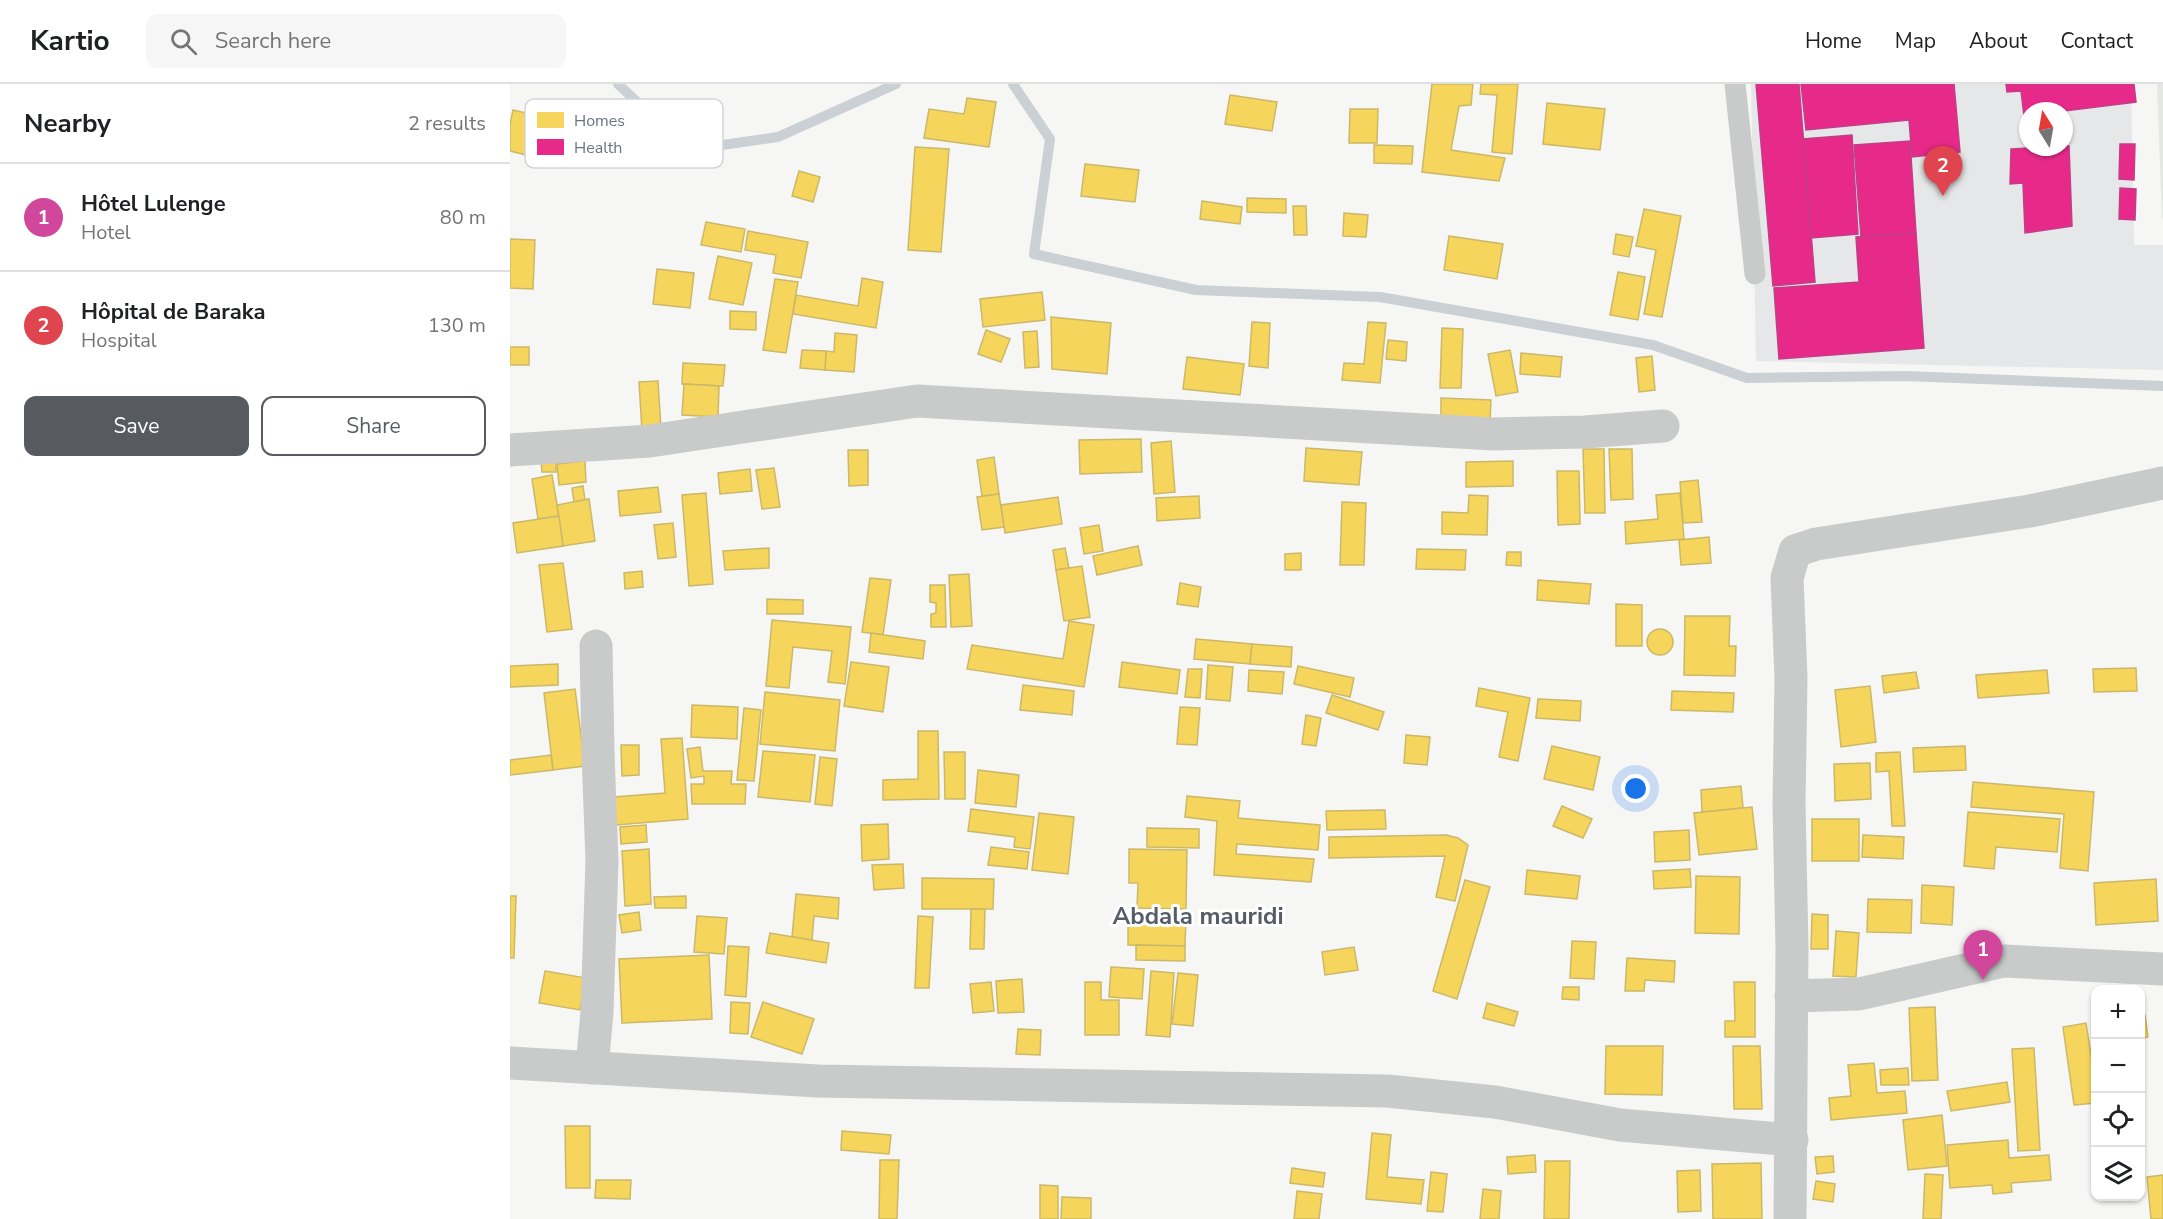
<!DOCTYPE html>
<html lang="en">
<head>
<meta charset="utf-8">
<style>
  body { margin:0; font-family:"Nunito Sans",sans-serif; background:#f6f6f6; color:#202124 }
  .controls { position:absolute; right:18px; bottom:18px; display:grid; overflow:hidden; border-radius:12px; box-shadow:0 2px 4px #0004 }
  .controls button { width:54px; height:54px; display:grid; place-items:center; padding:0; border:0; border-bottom:2px solid #e0e0e0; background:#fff; color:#202124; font:30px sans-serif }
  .compass { position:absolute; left:1509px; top:18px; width:54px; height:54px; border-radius:50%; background:#fff; box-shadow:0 2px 4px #0004; rotate:349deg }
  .you { position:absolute; left:1126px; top:705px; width:21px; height:21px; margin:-15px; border:4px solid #fff; border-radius:50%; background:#1a73e8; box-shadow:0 0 0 9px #1a73e833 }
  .badge { display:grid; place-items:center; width:39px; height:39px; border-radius:50%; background:#575b61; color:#fff; font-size:20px; font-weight:700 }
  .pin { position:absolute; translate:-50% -50px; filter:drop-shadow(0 2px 3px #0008) }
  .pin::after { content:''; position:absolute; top:32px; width:21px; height:18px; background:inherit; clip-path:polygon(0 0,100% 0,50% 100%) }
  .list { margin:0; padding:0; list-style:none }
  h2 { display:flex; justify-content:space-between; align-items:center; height:78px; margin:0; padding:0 24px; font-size:26px }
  h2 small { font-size:20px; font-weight:400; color:#757577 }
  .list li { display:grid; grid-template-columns:39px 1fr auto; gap:18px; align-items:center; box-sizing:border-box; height:108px; padding:0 24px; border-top:2px solid #e0e0e0 }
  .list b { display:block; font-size:22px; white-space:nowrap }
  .list p { margin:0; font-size:20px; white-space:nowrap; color:#757577 }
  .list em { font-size:20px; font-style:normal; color:#757577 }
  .actions { display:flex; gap:12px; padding:18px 24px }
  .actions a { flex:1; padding:14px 0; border:2px solid #575b61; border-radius:12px; text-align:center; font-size:21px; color:#575b61 }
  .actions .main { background:#575b61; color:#fff }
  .icon { flex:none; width:33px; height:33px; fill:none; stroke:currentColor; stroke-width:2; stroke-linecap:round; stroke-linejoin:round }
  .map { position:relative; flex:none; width:1653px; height:1135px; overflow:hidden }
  header { display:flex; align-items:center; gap:36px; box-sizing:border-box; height:84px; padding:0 30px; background:#fff; border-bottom:2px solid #e0e0e0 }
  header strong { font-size:28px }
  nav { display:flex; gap:33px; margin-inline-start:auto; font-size:21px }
  .search { width:420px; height:54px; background:#f6f6f6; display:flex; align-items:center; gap:15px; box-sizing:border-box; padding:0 21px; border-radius:12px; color:#757577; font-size:22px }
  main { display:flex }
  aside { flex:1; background:#fff }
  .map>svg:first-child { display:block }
  .built { fill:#e6e7e8; fill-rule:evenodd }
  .green { fill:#e4e7e3 }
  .homes { fill:#f6d55c; stroke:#cbb868; stroke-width:1.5 }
  .health { fill:#e7298a; stroke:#c13f88; stroke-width:1.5 }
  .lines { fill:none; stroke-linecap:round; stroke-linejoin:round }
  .stream { stroke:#cbd0d4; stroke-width:10 }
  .service { stroke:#c9caca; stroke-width:21 }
  .minor { stroke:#c9caca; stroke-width:33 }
  .labels { text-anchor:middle; stroke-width:6; stroke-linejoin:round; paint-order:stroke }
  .quarter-label { font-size:24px; font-weight:bold; fill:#565d69; stroke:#fff }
  .key { fill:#fff; stroke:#d2d5da; stroke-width:1.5 }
  .key-label { font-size:16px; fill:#687383 }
</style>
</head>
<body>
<header>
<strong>Kartio</strong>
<div class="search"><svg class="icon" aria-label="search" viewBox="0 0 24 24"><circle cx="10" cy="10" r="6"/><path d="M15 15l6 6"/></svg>Search here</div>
<nav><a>Home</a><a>Map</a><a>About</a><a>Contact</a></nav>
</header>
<main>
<aside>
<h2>Nearby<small>2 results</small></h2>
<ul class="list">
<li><span class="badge" style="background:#d1479c">1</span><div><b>Hôtel Lulenge</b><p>Hotel</p></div><em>80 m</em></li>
<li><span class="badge" style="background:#e0444e">2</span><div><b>Hôpital de Baraka</b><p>Hospital</p></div><em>130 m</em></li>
</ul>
<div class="actions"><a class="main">Save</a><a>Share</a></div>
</aside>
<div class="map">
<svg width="1653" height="1135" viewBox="0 0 1653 1135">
  <rect width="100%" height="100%" fill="#f6f6f5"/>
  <path class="built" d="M 1241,0 L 1621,0 L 1624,161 L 1653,161 L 1653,286 L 1246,277 ZM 1518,27 L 1554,27 L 1554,63 L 1518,63 Z"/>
  <polygon class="green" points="1647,0 1653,0 1653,135 1652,135"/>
  <g class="homes">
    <polygon points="922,0 963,0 961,21 949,22 941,66 995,74 989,97 912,88"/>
    <polygon points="971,0 1008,0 1002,70 982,68 987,11 970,10"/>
    <polygon points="720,11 767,18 762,47 715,40"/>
    <polygon points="457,14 486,18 479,63 414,54 419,25 454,30"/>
    <polygon points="1037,19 1095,25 1090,66 1033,60"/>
    <polygon points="840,25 868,25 867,59 839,59"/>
    <polygon points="3,26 34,33 24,73 0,67 0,40"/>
    <polygon points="864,61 903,62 902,80 864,79"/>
    <polygon points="405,63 439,65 431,168 398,166"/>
    <polygon points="575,80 629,86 625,118 571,112"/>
    <polygon points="289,87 310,93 303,118 282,112"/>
    <polygon points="737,114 776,115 776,129 737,128"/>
    <polygon points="692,117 732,123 730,140 690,135"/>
    <polygon points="783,122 796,122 797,151 784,151"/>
    <polygon points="1134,125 1171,132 1152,233 1134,230 1146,166 1126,162"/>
    <polygon points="834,129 858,131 856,153 833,152"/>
    <polygon points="196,138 235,145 231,168 191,161"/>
    <polygon points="238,147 298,158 291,194 263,189 266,171 235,166"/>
    <polygon points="1106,150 1123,153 1119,173 1103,170"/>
    <polygon points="939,152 993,160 987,195 934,186"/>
    <polygon points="0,155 25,156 23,205 0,204"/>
    <polygon points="208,172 242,179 233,221 199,215"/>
    <polygon points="147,185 184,189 180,224 143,220"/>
    <polygon points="1108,188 1135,193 1128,236 1100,231"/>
    <polygon points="352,194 373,198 366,244 283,230 286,211 348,222"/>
    <polygon points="265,195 288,198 276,269 253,266"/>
    <polygon points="532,208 535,236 473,243 470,215"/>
    <polygon points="220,227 246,228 246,246 220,245"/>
    <polygon points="541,233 601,239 597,290 542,285"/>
    <polygon points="742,238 760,239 758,284 739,282"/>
    <polygon points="858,238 876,239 870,299 832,296 834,279 854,280"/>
    <polygon points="932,244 953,245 951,304 930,304"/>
    <polygon points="476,246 500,255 491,278 468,270"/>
    <polygon points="527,247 529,283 515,284 513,248"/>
    <polygon points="325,249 347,251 344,288 315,286 316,267 324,268"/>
    <polygon points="878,256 897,258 896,277 876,275"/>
    <rect x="0" y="263" width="19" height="18"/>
    <polygon points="292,266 316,267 315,286 290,284"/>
    <polygon points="1000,266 1008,308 986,312 978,270"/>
    <polygon points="1011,269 1052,273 1050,293 1010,290"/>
    <polygon points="1142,272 1145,306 1129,308 1126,274"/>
    <polygon points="677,273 734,280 730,311 673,305"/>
    <polygon points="173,279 215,281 213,302 172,300"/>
    <polygon points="148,297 151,345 132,347 129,298"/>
    <polygon points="174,300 209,302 208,333 172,331"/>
    <polygon points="931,314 981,316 980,337 931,334"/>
    <polygon points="631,355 632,388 570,390 569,356"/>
    <polygon points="661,357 665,408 644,410 641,359"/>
    <polygon points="796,364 852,368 849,401 794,397"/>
    <polygon points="1073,365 1094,365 1095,429 1075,429"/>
    <polygon points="1099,365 1122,365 1123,415 1101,416"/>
    <polygon points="338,366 358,366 358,401 339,402"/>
    <polygon points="484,373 489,410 472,412 467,376"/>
    <polygon points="46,375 46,388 32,388 31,376"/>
    <polygon points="75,377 76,398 49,401 47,380"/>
    <polygon points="1003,377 1003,402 956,403 956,378"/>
    <polygon points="264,384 270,423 252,425 246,386"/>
    <polygon points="240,385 242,407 210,410 208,389"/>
    <polygon points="1047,387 1069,387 1070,440 1048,441"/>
    <polygon points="42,391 49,432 28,435 22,395"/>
    <polygon points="1188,396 1192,438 1173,439 1170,398"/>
    <polygon points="73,402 75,416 64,418 62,404"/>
    <polygon points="148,403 151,428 110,432 108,407"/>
    <polygon points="196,409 203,500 179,502 172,411"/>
    <polygon points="1170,409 1174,455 1116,460 1115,438 1148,435 1146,411"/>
    <polygon points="489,410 494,443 472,446 467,413"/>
    <polygon points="959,411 978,412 977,451 932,450 932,428 958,429"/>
    <polygon points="689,412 690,434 647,437 646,414"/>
    <polygon points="548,413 552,440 495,449 491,421"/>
    <polygon points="79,415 85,457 53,462 47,421"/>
    <polygon points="832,418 856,419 854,481 830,481"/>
    <polygon points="49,432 53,462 7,469 3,439"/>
    <polygon points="163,439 166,473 148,475 144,441"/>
    <polygon points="589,441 593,467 574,470 570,444"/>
    <polygon points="1199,453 1201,479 1171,481 1169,456"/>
    <polygon points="628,462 632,481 587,491 583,472"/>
    <polygon points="259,464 259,484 215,486 213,467"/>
    <polygon points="555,464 559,484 546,486 543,466"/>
    <polygon points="907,465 956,466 955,486 906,485"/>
    <polygon points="997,468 1011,468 1011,482 996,481"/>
    <polygon points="791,469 791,486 775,486 775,470"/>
    <polygon points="53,479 62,545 37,548 29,481"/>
    <polygon points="572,482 580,533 554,537 546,486"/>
    <polygon points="132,487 133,503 115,505 114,489"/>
    <polygon points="459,490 462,542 441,543 439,491"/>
    <polygon points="360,494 381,496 373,551 352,548"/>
    <polygon points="1028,496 1081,500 1079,520 1027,516"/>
    <polygon points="670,499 691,503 688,523 667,520"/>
    <polygon points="420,501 435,501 436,543 421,543 421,530 426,529 426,519 420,518"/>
    <polygon points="257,515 293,516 293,530 257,530"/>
    <polygon points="1106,520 1132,521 1132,562 1106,562"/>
    <polygon points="1175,532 1220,532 1219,562 1226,562 1225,592 1174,591"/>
    <polygon points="262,536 341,543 335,600 318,598 322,567 283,563 279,604 256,602"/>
    <polygon points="559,537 584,541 574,603 457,585 462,561 553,575"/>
    <circle cx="1150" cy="558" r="13"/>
    <polygon points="361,549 415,557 413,575 359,568"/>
    <polygon points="686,555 742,560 740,580 684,575"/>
    <polygon points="742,560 782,563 781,583 740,580"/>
    <polygon points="341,578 379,583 373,628 334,622"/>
    <polygon points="612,578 670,586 667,610 609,603"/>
    <polygon points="48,580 48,601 0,603 0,582"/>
    <polygon points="698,581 723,583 720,617 696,615"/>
    <polygon points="788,582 844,594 840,613 784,600"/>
    <polygon points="1626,584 1627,607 1584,608 1583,585"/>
    <polygon points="678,585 692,585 690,614 675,613"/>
    <polygon points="739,586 774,588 772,610 738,607"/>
    <polygon points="1537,586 1539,609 1468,614 1466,591"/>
    <polygon points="1406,588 1409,604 1374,609 1372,592"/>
    <polygon points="513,601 564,607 562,631 510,626"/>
    <polygon points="1360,602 1366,658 1331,663 1325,606"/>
    <polygon points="969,604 1020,614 1008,677 989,673 998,628 966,622"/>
    <polygon points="65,605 75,682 43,686 34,609"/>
    <polygon points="1162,607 1224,609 1223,628 1161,626"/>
    <polygon points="255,608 330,616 325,667 250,660"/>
    <polygon points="822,611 874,628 868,646 816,629"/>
    <polygon points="1028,615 1071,617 1070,637 1026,634"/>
    <polygon points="182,621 228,623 227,655 181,653"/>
    <polygon points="670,623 690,624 687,661 667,660"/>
    <polygon points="234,624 251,626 244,697 227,696"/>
    <polygon points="796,631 811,634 806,662 792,660"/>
    <polygon points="408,647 428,647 429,715 373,716 373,696 408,695"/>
    <polygon points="896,651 920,653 917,681 894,679"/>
    <polygon points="172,654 178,735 106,741 104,713 155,709 151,655"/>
    <polygon points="111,661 129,661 129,691 112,692"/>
    <polygon points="1042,662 1090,673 1083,706 1034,695"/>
    <polygon points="1455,662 1456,686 1404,688 1403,664"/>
    <polygon points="190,663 193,687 222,687 221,700 236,700 235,720 182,720 181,700 194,700 194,692 181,694 177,665"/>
    <polygon points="253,667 305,671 300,718 248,713"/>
    <polygon points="434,668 455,668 455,715 435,715"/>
    <polygon points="1390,668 1395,742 1382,742 1379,687 1366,688 1366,669"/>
    <polygon points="41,671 43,686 0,691 0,676"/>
    <polygon points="310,673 327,675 322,722 305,720"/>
    <polygon points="1360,679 1361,715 1325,717 1324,680"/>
    <polygon points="468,686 509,691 506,723 465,719"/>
    <polygon points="1463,698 1584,708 1578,787 1550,784 1554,730 1461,723"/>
    <polygon points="1231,702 1233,724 1192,728 1191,706"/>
    <polygon points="677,712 730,717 728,734 810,741 808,766 727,760 726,770 804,775 801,798 704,791 707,737 675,733"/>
    <polygon points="1052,722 1082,735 1073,754 1043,742"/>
    <polygon points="1242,723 1247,765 1189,771 1184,729"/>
    <polygon points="461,725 524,733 520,765 504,763 505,753 458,747"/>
    <polygon points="875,726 876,745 817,746 816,727"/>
    <polygon points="1458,728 1550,735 1547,768 1486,763 1484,785 1454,782"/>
    <polygon points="529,729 564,733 558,790 522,786"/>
    <rect x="1302" y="735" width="47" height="42"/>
    <polygon points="378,740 379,775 352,777 351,741"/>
    <polygon points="136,741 137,758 111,760 110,743"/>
    <polygon points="637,744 689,745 689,764 637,763"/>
    <polygon points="1179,746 1180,776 1145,778 1144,748"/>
    <polygon points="936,751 948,754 958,761 945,817 926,813 935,772 819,774 819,753"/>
    <polygon points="1353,751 1394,753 1393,775 1352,773"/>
    <polygon points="481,763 519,768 517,785 478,781"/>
    <polygon points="139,765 141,820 115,822 112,767"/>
    <polygon points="619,765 677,766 676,825 627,824 628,799 619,799"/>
    <polygon points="393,780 394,804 364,806 362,781"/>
    <polygon points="1180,785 1181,803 1144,805 1143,787"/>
    <polygon points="1017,786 1070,792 1067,815 1015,810"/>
    <polygon points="1186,792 1230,793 1229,850 1185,849"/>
    <polygon points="412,794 484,795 483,825 412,825"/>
    <polygon points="1646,795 1648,837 1586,841 1584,799"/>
    <polygon points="955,796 980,803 947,915 923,907"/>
    <polygon points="1412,801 1444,803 1442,841 1411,839"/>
    <polygon points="286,810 329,814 328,835 304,832 302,856 282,853"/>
    <polygon points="0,812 6,812 4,874 0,874"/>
    <polygon points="176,812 176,824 145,824 144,813"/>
    <polygon points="1358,815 1402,816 1401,849 1357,848"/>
    <polygon points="461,825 475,825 474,865 460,865"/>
    <polygon points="129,828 131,846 112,849 109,831"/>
    <polygon points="1302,830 1318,831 1318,865 1301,865"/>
    <polygon points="187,832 217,834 214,870 184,868"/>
    <polygon points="408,832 423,833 419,904 405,904"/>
    <polygon points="618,833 676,834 675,862 618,861"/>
    <polygon points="1326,847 1349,849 1346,893 1323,892"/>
    <polygon points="260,849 319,859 316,879 256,869"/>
    <polygon points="1062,857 1086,858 1084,895 1060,894"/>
    <polygon points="626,861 675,862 675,877 626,876"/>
    <polygon points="218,862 239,863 236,913 215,911"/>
    <polygon points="844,863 848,886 815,891 812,868"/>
    <polygon points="199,871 202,935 112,939 109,875"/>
    <polygon points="1117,874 1165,877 1164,898 1135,896 1134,907 1115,907"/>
    <polygon points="601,883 634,885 632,915 599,913"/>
    <polygon points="35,887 76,894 70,926 29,919"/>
    <polygon points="641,887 664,889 660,953 636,951"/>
    <polygon points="668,889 688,891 683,942 662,940"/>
    <polygon points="512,895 514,928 488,929 486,897"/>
    <polygon points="481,898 484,927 463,929 460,900"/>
    <polygon points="575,898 591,898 591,916 609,916 609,951 575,951"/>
    <polygon points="1224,898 1245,898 1245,953 1215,953 1215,937 1225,937"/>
    <polygon points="1053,903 1069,903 1069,916 1052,915"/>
    <polygon points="221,918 240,919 238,950 220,949"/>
    <polygon points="253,918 304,935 292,970 241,953"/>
    <polygon points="977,919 1008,928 1004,942 973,934"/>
    <polygon points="1425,923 1428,996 1402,997 1399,924"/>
    <polygon points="1630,931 1635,931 1638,953 1630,955"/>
    <polygon points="1576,939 1586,1003 1586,1019 1564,1021 1553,943"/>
    <polygon points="508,945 531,946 530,971 506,970"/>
    <polygon points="1096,962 1153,962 1152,1011 1095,1010"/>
    <polygon points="1223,962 1250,962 1252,1025 1224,1025"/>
    <polygon points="1524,964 1530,1066 1508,1067 1502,965"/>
    <polygon points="1364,979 1367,1009 1395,1007 1397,1029 1321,1036 1319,1014 1341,1012 1338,981"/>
    <polygon points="1398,984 1399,1001 1371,1001 1370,986"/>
    <polygon points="1497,998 1500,1018 1441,1027 1437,1007"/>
    <polygon points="1432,1031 1437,1082 1398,1086 1393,1036"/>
    <polygon points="55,1042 80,1042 80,1104 56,1104"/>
    <polygon points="332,1047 381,1051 379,1070 331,1066"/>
    <polygon points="862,1049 881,1051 877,1093 914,1096 911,1120 856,1115"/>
    <polygon points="1498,1056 1499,1074 1539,1071 1541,1096 1501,1099 1502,1108 1483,1110 1482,1101 1440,1104 1437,1061"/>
    <polygon points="1025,1071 1026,1088 998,1090 997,1073"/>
    <polygon points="1323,1072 1324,1088 1307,1090 1305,1073"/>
    <polygon points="370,1076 389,1076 387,1135 369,1135"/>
    <polygon points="1035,1077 1060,1077 1059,1135 1034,1135"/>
    <polygon points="1251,1079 1252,1135 1203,1135 1202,1080"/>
    <polygon points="782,1084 815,1089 813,1103 780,1099"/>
    <polygon points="1190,1086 1191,1127 1168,1128 1167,1087"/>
    <polygon points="921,1088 937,1090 933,1128 917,1127"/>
    <polygon points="1415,1090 1433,1091 1431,1135 1413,1135"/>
    <polygon points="1653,1091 1653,1135 1641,1135 1637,1093"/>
    <polygon points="86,1096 121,1096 120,1115 85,1114"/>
    <polygon points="1306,1097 1325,1100 1323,1118 1303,1115"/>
    <polygon points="530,1101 548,1102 548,1135 530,1135"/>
    <polygon points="973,1105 991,1107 989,1135 970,1135"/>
    <polygon points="787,1107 812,1110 809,1135 784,1135"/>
    <polygon points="552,1113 581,1114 581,1135 551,1135"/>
  </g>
  <g class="health">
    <polygon points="1246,0 1289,0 1305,198 1263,202"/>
    <polygon points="1291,0 1444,0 1450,68 1402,73 1399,36 1296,46"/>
    <polygon points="1496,0 1624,0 1626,18 1554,27 1518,27 1518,32 1514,32 1511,7 1497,8"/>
    <polygon points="1342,51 1348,150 1301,154 1293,55"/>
    <polygon points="1400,57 1406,149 1351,153 1344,61"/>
    <polygon points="1610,60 1625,60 1624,96 1609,95"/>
    <polygon points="1554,62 1559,62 1562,142 1515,149 1513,99 1500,100 1501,65"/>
    <polygon points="1610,104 1626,105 1625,136 1609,135"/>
    <polygon points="1406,149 1414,264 1269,275 1264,204 1349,198 1346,153"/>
  </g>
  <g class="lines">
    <g class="stream">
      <polyline points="108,0 178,66 268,53 386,0"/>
      <polyline points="503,0 540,55 524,170 686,206 870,213 1143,261 1237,294 1395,292 1653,302"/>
    </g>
    <polyline class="service" points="1225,0 1245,190"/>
    <g class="minor">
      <polyline points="0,366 140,357 407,317 984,350 1075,348 1153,342"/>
      <polyline points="1281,912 1349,910 1494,877 1653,885"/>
      <polyline points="0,979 308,997 877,1007 985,1018 1110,1041 1282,1056"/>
      <polyline points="82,984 87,928 92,777 88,669 86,562"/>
      <polyline points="1280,1135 1282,864 1279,720 1281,594 1277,494 1285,467 1306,460 1520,427 1653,399"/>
    </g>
  </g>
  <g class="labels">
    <g class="quarter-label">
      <text x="688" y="840">Abdala mauridi</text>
    </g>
  </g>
  <rect x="15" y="15" width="198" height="69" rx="9" class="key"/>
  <rect x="27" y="28" width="27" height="16" fill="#f6d55c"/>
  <rect x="27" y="55" width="27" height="16" fill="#e7298a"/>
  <g class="key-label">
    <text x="64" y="42">Homes</text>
    <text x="64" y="69">Health</text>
  </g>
</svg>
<div class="controls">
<button>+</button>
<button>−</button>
<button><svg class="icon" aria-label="locate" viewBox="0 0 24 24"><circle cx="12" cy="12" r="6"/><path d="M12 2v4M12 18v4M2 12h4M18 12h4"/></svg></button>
<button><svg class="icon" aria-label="layers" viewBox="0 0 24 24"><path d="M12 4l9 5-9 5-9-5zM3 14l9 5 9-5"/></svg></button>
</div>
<svg class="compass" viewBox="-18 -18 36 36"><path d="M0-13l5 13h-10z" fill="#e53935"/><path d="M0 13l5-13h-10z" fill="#757577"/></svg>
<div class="you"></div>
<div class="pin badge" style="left:1473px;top:896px;background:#d1479c">1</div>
<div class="pin badge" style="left:1433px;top:112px;background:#e0444e">2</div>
</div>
</main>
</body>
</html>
